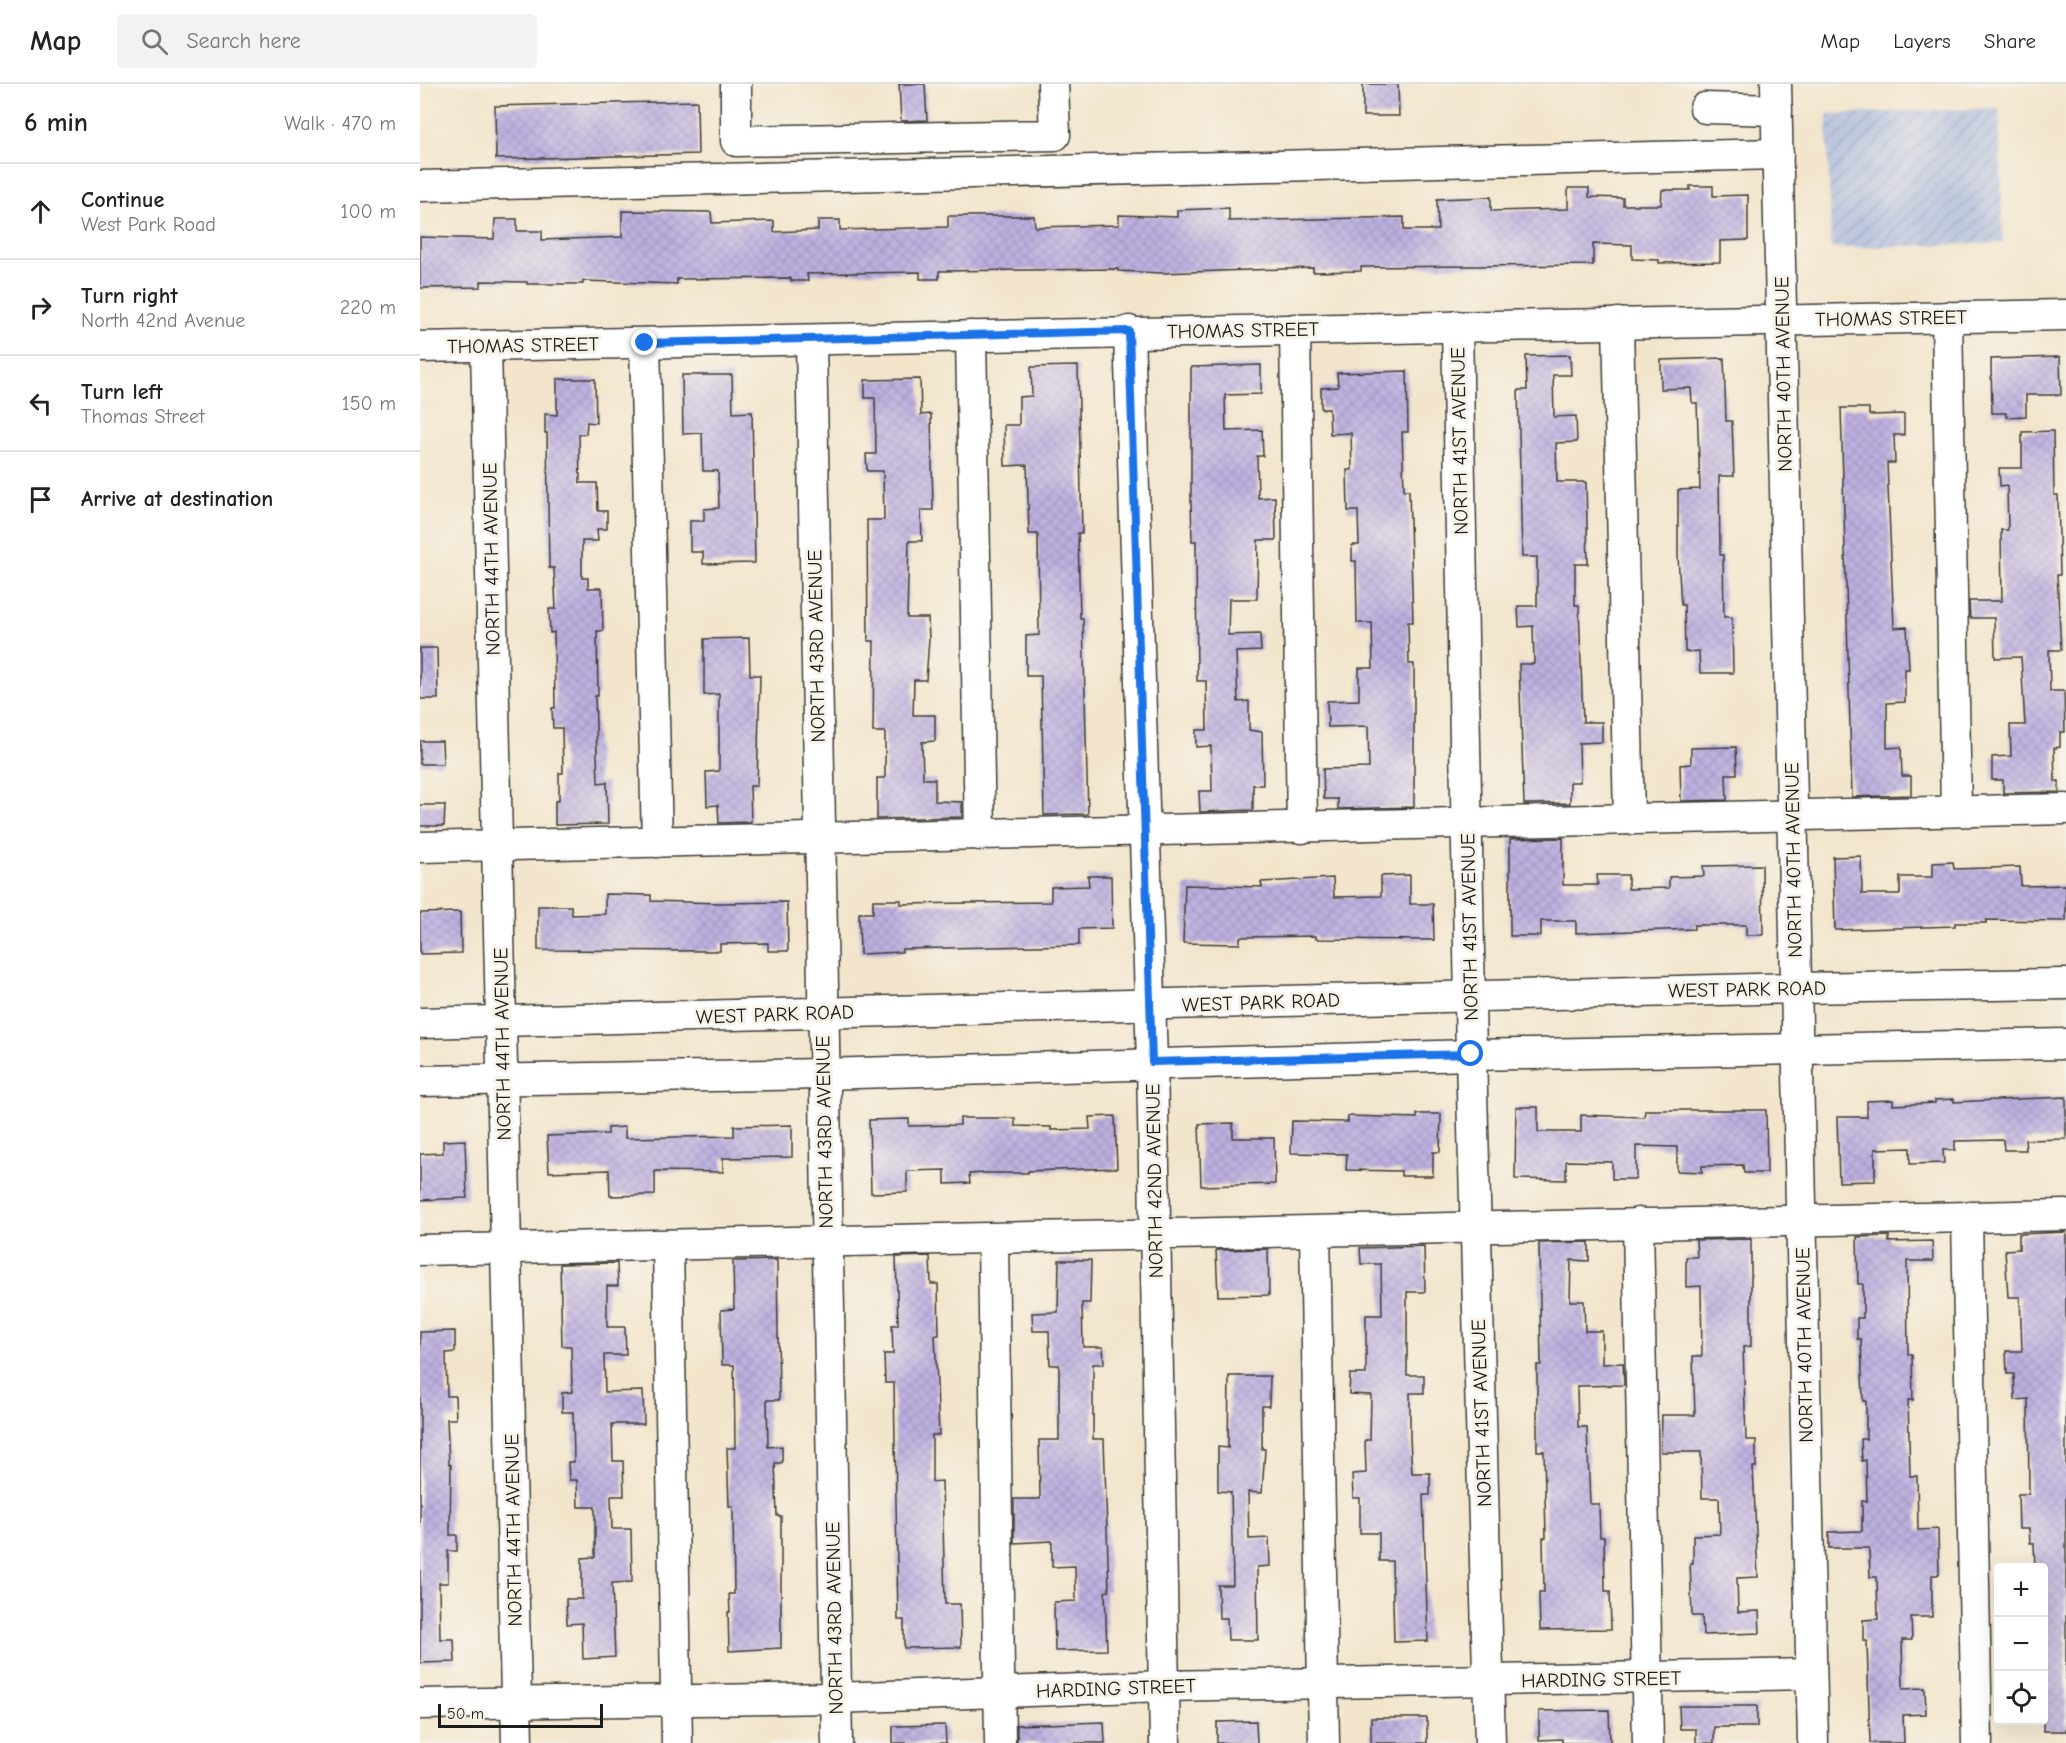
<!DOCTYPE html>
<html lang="en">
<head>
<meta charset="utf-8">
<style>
  body { margin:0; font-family:"Comic Neue",sans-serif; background:#f2f2f2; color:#222 }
  .controls { position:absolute; right:18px; bottom:18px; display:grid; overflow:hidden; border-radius:6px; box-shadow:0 6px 24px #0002 }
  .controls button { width:54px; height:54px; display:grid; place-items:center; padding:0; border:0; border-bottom:2px solid #e0e0e0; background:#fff; color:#222; font:30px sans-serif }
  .scale { position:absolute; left:18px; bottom:15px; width:165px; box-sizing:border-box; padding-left:6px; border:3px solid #1c1c1c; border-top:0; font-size:16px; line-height:21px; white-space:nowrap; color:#1c1c1c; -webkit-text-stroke:4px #f7f3e8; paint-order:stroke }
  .stop { position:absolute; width:18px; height:18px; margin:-14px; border:4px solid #1a73e8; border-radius:50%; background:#fff }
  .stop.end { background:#1a73e8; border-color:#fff; box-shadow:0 2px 6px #0008 }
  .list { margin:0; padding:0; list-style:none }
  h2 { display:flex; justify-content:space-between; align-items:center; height:78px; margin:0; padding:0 24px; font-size:26px }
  h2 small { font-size:20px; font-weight:400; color:#767676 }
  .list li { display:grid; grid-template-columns:39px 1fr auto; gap:18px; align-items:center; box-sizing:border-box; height:96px; padding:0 24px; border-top:2px solid #e0e0e0 }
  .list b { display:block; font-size:22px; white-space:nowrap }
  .list p { margin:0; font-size:20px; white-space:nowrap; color:#767676 }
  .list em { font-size:20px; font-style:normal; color:#767676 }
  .icon { flex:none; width:33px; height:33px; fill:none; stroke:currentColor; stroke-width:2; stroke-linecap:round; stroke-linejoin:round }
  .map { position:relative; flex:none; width:1646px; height:1659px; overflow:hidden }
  header { display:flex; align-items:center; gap:36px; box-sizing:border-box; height:84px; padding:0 30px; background:#fff; border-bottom:2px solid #e0e0e0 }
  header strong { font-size:28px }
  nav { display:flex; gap:33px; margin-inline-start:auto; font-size:21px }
  .search { width:420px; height:54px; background:#f2f2f2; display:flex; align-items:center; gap:15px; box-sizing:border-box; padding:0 21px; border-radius:6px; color:#767676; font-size:22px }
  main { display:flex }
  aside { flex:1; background:#fff }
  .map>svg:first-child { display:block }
  .industrial { fill:url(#industrial-furrows) }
  .building { fill:url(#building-cross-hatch) }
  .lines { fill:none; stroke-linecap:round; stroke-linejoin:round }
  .minor-casing { stroke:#3c3a36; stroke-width:33 }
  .minor { stroke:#fff; stroke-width:30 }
  .route { stroke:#1a73e8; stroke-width:8 }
  .labels { text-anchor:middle; stroke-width:6; stroke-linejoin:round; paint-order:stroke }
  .street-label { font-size:20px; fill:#1c1c1c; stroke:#f7f3e8 }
</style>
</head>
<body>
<header>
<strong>Map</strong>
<div class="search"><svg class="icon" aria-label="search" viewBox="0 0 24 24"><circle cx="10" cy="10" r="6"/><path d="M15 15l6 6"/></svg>Search here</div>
<nav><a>Map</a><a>Layers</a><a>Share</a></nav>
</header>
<main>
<aside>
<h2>6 min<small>Walk · 470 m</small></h2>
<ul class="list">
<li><svg class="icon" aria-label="ahead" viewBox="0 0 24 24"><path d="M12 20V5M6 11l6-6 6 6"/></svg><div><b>Continue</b><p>West Park Road</p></div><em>100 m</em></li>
<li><svg class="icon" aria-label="right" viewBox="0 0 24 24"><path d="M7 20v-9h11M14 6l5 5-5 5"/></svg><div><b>Turn right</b><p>North 42nd Avenue</p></div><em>220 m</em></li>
<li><svg class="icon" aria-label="left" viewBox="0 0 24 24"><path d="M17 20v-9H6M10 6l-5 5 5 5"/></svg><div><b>Turn left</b><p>Thomas Street</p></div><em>150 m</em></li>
<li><svg class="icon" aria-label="arrive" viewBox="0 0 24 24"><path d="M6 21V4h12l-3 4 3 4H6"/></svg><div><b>Arrive at destination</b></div></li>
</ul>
</aside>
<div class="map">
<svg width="1646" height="1659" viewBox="0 0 1646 1659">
  <defs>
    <pattern id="industrial-furrows" width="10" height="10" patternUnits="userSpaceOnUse" patternTransform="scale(1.5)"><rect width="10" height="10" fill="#bac4de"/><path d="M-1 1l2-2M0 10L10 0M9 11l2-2" fill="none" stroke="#9fa8be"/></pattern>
    <pattern id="building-cross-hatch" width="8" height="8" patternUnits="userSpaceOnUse" patternTransform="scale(1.5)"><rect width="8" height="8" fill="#bdb0e0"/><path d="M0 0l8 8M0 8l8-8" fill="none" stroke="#a297c0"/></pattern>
  </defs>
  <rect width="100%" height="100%" fill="#f7f3e8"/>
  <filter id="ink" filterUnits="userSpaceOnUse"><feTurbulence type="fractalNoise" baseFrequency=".0167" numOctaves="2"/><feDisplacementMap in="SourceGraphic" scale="12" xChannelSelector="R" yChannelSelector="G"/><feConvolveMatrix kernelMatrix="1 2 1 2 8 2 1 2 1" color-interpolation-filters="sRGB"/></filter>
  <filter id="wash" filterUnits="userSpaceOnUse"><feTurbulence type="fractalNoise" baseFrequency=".008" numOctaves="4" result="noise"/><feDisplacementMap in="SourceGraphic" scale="24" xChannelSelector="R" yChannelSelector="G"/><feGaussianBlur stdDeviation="1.35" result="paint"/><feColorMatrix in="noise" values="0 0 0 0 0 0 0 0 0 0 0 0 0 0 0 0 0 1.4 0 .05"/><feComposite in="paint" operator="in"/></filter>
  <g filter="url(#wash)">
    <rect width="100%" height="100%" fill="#f2e5cc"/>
    <polygon class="industrial" points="1579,24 1583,159 1411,164 1407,30"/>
    <g id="blocks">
      <g class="building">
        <polygon points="479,0 505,0 507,36 481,37"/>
        <polygon points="943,0 978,0 979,32 943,32"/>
        <polygon points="277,17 278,70 76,75 75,22"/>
        <polygon points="1270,102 1293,102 1293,112 1328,111 1328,156 1300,157 1300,178 1239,179 1239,176 1212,175 1212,161 1173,160 1173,181 941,183 941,187 893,188 893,184 741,189 698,187 698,185 519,187 519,195 500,195 500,188 436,189 387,190 388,197 371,197 371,194 257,195 257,200 163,197 163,200 107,200 107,198 61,197 61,203 0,204 0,153 74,155 75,135 97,135 97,147 122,147 122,156 202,153 202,127 291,128 292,139 354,137 354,148 398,146 398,136 420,136 420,146 528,143 528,132 614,132 615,143 699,141 699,131 757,133 757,126 809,124 809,137 984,133 984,146 1018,146 1017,115 1071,113 1071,127 1148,125 1148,104 1169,104 1169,113 1203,114 1203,121 1241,121 1242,106 1270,106"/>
        <polygon points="1150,271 1151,291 1133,291 1134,333 1156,332 1157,358 1136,359 1137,398 1166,398 1168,480 1155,480 1155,521 1159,521 1163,638 1182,638 1182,658 1159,659 1160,698 1150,698 1150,719 1104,720 1099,580 1114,580 1113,542 1099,543 1098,522 1117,522 1117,473 1102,473 1098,306 1107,306 1106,272"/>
        <polygon points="1640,273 1641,311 1606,311 1606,332 1586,333 1586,329 1572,329 1571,275"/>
        <polygon points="1304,274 1306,337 1312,337 1314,392 1299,392 1300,471 1303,471 1304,533 1312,533 1313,589 1280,589 1279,567 1265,568 1264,521 1261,521 1258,472 1258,406 1280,405 1277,319 1272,319 1271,304 1241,305 1241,276"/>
        <polygon points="841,281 841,310 805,311 806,347 842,346 843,372 837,372 838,414 855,413 856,456 838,456 837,515 809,515 808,551 840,550 841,567 816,568 818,618 829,617 829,646 842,648 843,701 833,701 833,726 780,728 779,707 792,707 791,662 776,663 776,646 787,646 786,597 777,597 776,457 772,457 771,415 771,283"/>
        <polygon points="658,282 662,449 658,449 660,534 663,534 668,730 624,731 621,592 606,592 606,552 619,551 618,450 609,450 607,381 585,382 584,341 599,341 599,313 612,312 611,283"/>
        <polygon points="987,287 988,348 982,348 984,406 989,406 993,538 988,538 989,580 994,580 994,723 918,725 918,715 904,715 903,685 949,684 948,642 908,643 907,617 939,616 939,584 953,584 952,539 937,539 936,477 932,477 932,461 939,461 938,427 928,427 927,386 932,386 931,349 910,350 909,325 901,325 901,304 918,303 917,289"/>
        <polygon points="262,291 312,291 313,329 332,328 335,479 283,480 283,468 270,468 270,437 284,437 284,425 299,424 298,387 283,387 282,349 263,350"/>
        <polygon points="137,295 175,295 176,339 167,338 166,350 159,350 160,399 177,399 178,427 187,427 187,445 177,445 178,457 162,457 162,494 168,494 168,504 182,504 183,547 177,547 178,612 175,612 178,699 187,698 188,740 135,741 135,717 139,717 139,689 143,689 142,644 133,644 132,624 135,624 134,548 130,549 129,525 136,525 134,484 129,484 127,349 125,349 125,330 137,331"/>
        <polygon points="500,295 501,331 511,330 513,426 501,426 502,457 489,457 487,534 508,534 509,555 506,596 494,596 493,631 515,631 515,657 502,658 503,695 515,695 515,717 542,718 542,733 457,735 457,694 465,694 465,648 453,648 454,557 448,557 447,436 464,436 463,387 447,387 446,370 456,370 455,314 445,314 445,296"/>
        <polygon points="1421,324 1449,324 1449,331 1484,330 1484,351 1474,351 1475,379 1467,379 1474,544 1487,543 1489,585 1485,585 1485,618 1467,619 1467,664 1481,663 1482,692 1491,692 1491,711 1432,713"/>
        <polygon points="1633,347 1634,411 1638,411 1640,491 1637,491 1641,566 1629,566 1630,607 1644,607 1645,648 1640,648 1640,663 1634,664 1635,697 1639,697 1639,708 1583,709 1583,696 1572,696 1572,673 1591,672 1590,641 1605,641 1601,573 1575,574 1574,534 1550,534 1549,517 1582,517 1581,446 1588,446 1587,401 1580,402 1579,384 1602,384 1602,348"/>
        <polygon points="329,554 330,591 340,591 337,702 330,702 331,738 299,739 298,721 287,722 286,688 299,687 299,610 284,611 284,555"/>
        <polygon points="0,564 17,564 18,615 0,615"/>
        <polygon points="0,657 22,657 23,680 0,680"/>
        <polygon points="1316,663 1317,690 1306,690 1307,716 1261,717 1260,681 1271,680 1271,664"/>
        <polygon points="0,721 25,721 24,742 0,742"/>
        <polygon points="1143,754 1143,801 1178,801 1177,791 1208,791 1208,805 1249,804 1249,793 1284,792 1283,782 1342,781 1343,851 1326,851 1326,841 1274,841 1274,845 1156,849 1156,837 1121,837 1121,852 1090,852 1090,755"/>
        <polygon points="1441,772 1442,810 1480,810 1480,793 1513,793 1513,779 1533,778 1534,785 1600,783 1601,802 1646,801 1646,837 1566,836 1566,839 1535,839 1535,842 1415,846 1413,773"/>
        <polygon points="990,791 990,820 1013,820 1014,856 896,855 896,852 820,853 820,860 763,859 765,801 842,803 841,798 913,794 914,813 961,812 961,792"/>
        <polygon points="668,792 691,792 692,844 659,845 659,861 482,865 482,868 440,870 439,829 453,829 453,816 481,816 481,820 631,818 631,803 669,802"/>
        <polygon points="185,810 231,811 231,817 300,819 367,818 368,867 348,867 348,859 300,860 300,867 118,866 118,822 151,822 152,831 185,830"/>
        <polygon points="40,828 41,869 0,870 0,829"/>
        <polygon points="1646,1013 1646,1055 1605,1056 1606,1066 1584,1066 1583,1056 1535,1057 1535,1066 1523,1066 1524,1079 1490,1080 1490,1064 1455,1065 1455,1097 1419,1098 1417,1033 1447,1033 1447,1017 1473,1016 1473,1021 1515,1019 1515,1016 1534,1015 1534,1018"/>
        <polygon points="1096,1023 1118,1023 1118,1048 1161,1048 1161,1031 1224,1033 1225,1026 1346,1026 1347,1089 1324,1089 1323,1081 1282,1082 1282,1088 1257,1087 1257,1063 1216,1062 1216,1095 1192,1095 1192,1078 1146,1077 1146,1096 1095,1095"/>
        <polygon points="997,1030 1021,1030 1020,1068 1013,1068 1013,1092 981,1092 981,1087 926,1086 927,1070 871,1069 872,1037 928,1038 928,1032 997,1034"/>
        <polygon points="695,1032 697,1084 608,1087 608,1089 565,1089 549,1090 550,1099 525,1100 525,1086 487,1087 487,1108 451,1109 449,1036 489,1035 489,1042 540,1041 540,1034 595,1034 595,1042 631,1043 631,1046 670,1045 669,1033"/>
        <polygon points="813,1039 813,1054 854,1054 855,1100 781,1102 779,1040"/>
        <polygon points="372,1041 372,1073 303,1074 303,1088 235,1087 235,1111 190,1112 189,1086 129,1088 127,1052 188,1050 188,1044 205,1043 205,1054 314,1052 314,1042"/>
        <polygon points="45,1056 47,1114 0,1116 0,1070 23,1069 23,1057"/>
        <polygon points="1646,1148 1646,1647 1623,1647 1623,1484 1615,1484 1614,1459 1610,1459 1609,1445 1599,1445 1598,1410 1609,1410 1608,1315 1595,1316 1594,1290 1587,1290 1586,1267 1602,1267 1600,1213 1588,1213 1585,1166 1599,1165 1599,1150"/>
        <polygon points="1469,1152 1469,1158 1512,1157 1513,1177 1487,1177 1488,1270 1492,1270 1493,1316 1488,1316 1490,1392 1497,1392 1498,1446 1518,1445 1519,1491 1512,1491 1512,1533 1491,1533 1492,1556 1482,1556 1483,1605 1505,1604 1506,1630 1483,1631 1484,1659 1450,1659 1447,1557 1443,1557 1443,1536 1458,1535 1457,1493 1450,1493 1449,1464 1409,1464 1409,1448 1442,1447 1442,1417 1447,1417 1446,1376 1442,1377 1441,1355 1446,1355 1446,1317 1443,1317 1441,1255 1437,1255 1437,1234 1443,1234 1443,1200 1438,1200 1437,1153"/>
        <polygon points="1331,1155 1331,1262 1323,1263 1326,1356 1336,1356 1336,1383 1333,1383 1338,1493 1317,1494 1318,1528 1339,1527 1340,1549 1283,1551 1282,1532 1272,1532 1270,1479 1273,1479 1273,1451 1300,1450 1299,1414 1282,1414 1281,1368 1241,1368 1242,1331 1275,1331 1273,1272 1282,1272 1281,1202 1266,1203 1266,1173 1277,1173 1276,1156"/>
        <polygon points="1169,1158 1169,1177 1151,1176 1150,1217 1164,1217 1165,1247 1182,1247 1182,1280 1203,1279 1204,1301 1157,1302 1158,1343 1167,1343 1170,1420 1179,1420 1180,1453 1184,1453 1185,1507 1190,1507 1191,1545 1120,1546 1119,1508 1124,1508 1123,1454 1126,1454 1124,1367 1117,1367 1117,1281 1121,1281 1119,1159"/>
        <polygon points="1004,1162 1005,1208 987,1208 987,1291 1004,1291 1004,1309 990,1309 990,1354 992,1389 1010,1389 1010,1411 1003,1411 1008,1557 974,1558 972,1477 959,1477 959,1449 940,1449 940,1414 933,1414 932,1390 946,1389 945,1356 950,1356 951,1311 929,1310 930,1290 946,1290 946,1231 962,1231 961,1180 941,1180 940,1164"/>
        <polygon points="848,1165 849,1211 798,1212 796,1166"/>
        <polygon points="510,1172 511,1200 518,1200 519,1251 515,1251 519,1351 512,1351 512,1398 522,1397 525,1520 540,1520 541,1563 484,1564 484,1536 478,1536 474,1299 465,1299 464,1270 473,1270 472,1241 478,1241 476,1173"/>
        <polygon points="357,1176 359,1316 347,1316 348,1363 362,1362 362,1379 355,1379 357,1432 361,1432 361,1564 309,1567 308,1528 310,1528 309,1510 314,1510 313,1422 309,1422 307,1364 315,1364 314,1281 302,1281 301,1226 314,1225 313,1177"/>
        <polygon points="639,1176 671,1176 670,1219 662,1219 663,1263 683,1263 684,1280 673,1280 673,1355 684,1355 689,1507 685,1508 687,1566 635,1567 634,1518 656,1517 655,1482 632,1483 632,1457 594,1459 594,1415 620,1415 619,1356 639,1356 639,1281 630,1281 629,1247 613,1247 612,1229 638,1228"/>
        <polygon points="197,1179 198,1202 187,1202 187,1243 205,1243 206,1271 184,1271 185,1308 223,1307 224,1340 192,1340 193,1377 203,1377 204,1412 191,1412 192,1445 211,1445 212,1498 192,1499 195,1573 163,1575 162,1539 147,1540 146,1515 162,1515 162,1474 175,1473 175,1423 158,1423 157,1396 149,1396 148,1378 154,1378 153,1328 142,1328 142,1309 152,1308 151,1262 142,1262 140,1180"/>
        <polygon points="35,1247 35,1268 26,1269 27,1312 35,1312 36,1335 27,1335 29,1380 31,1381 30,1451 37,1451 37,1467 28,1467 28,1499 19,1499 20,1555 34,1555 35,1578 0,1579 0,1248"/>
        <polygon points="809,1292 850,1292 849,1322 842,1322 842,1365 845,1365 842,1409 828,1408 829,1455 849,1454 850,1482 837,1483 838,1556 808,1556 807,1534 799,1534 798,1501 813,1501 811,1408 798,1407 798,1363 808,1364"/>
        <polygon points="1259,1622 1337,1622 1337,1643 1294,1643 1294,1659 1276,1659 1276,1645 1260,1645"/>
        <polygon points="1189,1626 1190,1659 1142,1659 1142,1655 1119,1656 1119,1627"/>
        <rect x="951" y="1634" width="56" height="25"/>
        <polygon points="836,1637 837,1659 797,1659 797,1638"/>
        <polygon points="684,1638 685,1659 597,1659 597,1641"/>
        <polygon points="525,1641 526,1659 473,1659 473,1642"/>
      </g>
    </g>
  </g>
  <g filter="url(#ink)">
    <use href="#blocks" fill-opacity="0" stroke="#3c3a36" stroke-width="1.5"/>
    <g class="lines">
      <defs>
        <g id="minor">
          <polyline points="316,0 316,57 635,51 633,0"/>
          <polyline points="1356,0 1393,1659"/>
          <polyline points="1285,24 1357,26"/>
          <polyline points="0,102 1358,70"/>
          <polyline points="1527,233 1536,727"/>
          <polyline points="1198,239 1209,735"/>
          <polyline points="1037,242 1051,971 1070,1659"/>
          <polyline points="875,245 882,744"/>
          <polyline points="709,247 732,978 745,1659"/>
          <polyline points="551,252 560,751"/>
          <polyline points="391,257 417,1659"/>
          <polyline points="225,259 237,758"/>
          <polyline points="66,262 97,1659"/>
          <polyline points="0,263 1646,231"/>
          <polyline points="0,763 1646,725"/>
          <polyline points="0,939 1376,904 1646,900"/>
          <polyline points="0,997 403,990 1051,971 1646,960"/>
          <polyline points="1547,1133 1557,1659"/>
          <polyline points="1218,1139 1228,1659"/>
          <polyline points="895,1148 904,1659"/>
          <polyline points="573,1155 580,1659"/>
          <polyline points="248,1161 257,1659"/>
          <polyline points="0,1166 1646,1131"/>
          <polyline points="0,1620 415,1614 744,1602 1391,1590"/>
        </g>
      </defs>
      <use href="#minor" class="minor-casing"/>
      <use href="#minor" class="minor"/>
    </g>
  </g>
  <g class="lines" filter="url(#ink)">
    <polyline class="route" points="225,259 709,247 732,978 1051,970"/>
  </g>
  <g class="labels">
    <g class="street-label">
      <text transform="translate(1471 234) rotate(-1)" y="7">THOMAS STREET</text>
      <text transform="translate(823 246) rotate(-1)" y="7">THOMAS STREET</text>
      <text transform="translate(103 261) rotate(-1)" y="7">THOMAS STREET</text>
      <text transform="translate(1363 290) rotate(-91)" y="7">NORTH 40TH AVENUE</text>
      <text transform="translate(1039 357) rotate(-91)" y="7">NORTH 41ST AVENUE</text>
      <text transform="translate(71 475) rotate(-91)" y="7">NORTH 44TH AVENUE</text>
      <text transform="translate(396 562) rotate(-91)" y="7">NORTH 43RD AVENUE</text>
      <text transform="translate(1373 776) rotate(-91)" y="7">NORTH 40TH AVENUE</text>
      <text transform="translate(1049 843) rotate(-91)" y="7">NORTH 41ST AVENUE</text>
      <text transform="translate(1327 905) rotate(-1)" y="7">WEST PARK ROAD</text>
      <text transform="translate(841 918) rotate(-2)" y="7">WEST PARK ROAD</text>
      <text transform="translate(355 930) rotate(-2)" y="7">WEST PARK ROAD</text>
      <text transform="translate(82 960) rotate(-91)" y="7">NORTH 44TH AVENUE</text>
      <text transform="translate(404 1048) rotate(-91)" y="7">NORTH 43RD AVENUE</text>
      <text transform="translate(734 1097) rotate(-91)" y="7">NORTH 42ND AVENUE</text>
      <text transform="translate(1384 1261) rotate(-91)" y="7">NORTH 40TH AVENUE</text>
      <text transform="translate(1061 1329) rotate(-92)" y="7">NORTH 41ST AVENUE</text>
      <text transform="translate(93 1446) rotate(-91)" y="7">NORTH 44TH AVENUE</text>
      <text transform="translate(414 1534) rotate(-91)" y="7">NORTH 43RD AVENUE</text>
      <text transform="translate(1181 1595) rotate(-1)" y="7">HARDING STREET</text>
      <text transform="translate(696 1604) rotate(-2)" y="7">HARDING STREET</text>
    </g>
  </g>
</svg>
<div class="controls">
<button>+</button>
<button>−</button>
<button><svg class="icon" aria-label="locate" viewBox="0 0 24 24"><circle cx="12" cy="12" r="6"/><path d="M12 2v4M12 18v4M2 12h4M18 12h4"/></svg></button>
</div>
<div class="scale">50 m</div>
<div class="stop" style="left:1051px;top:970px"></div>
<div class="stop end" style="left:225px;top:259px"></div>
</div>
</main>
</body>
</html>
